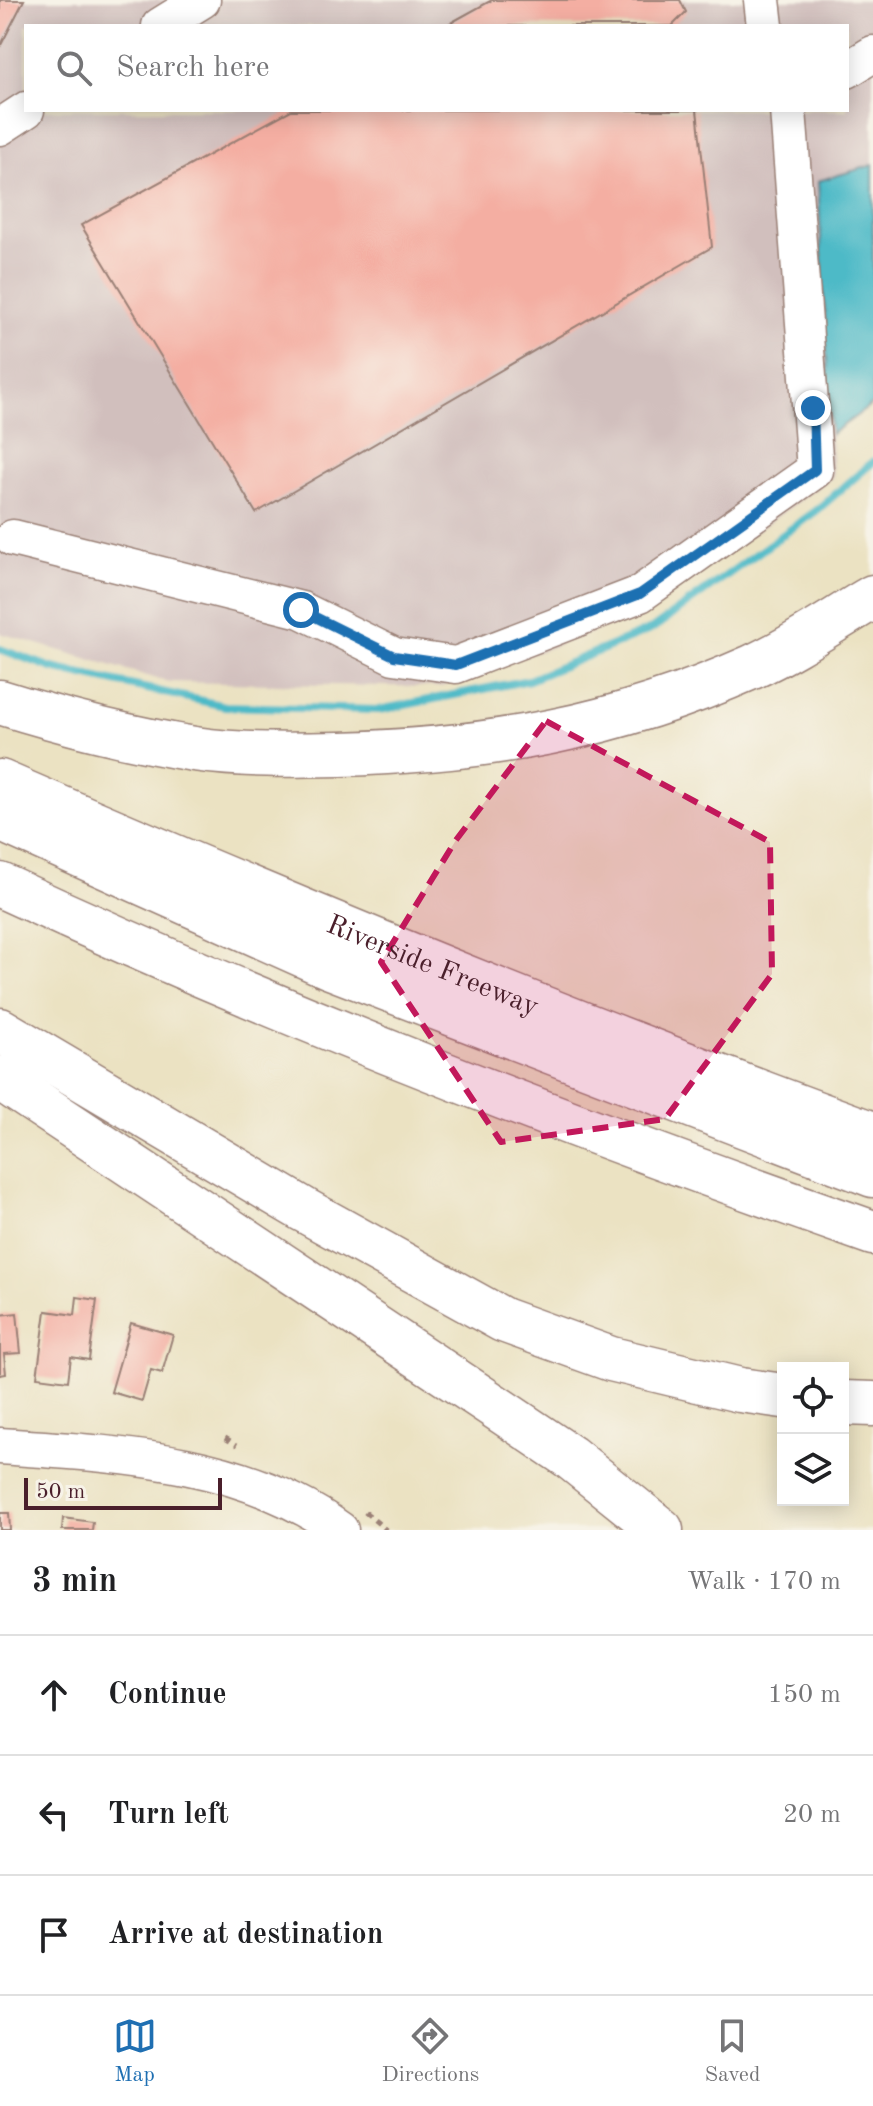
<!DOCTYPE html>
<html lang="en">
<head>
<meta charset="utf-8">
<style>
  body { margin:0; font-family:"Old Standard TT",serif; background:#f6f6f6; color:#202124 }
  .controls { position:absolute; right:24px; bottom:24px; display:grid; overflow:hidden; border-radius:0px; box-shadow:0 4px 20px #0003 }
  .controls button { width:72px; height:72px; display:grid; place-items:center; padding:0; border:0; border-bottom:2px solid #e0e0e0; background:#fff; color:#202124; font:40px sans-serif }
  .scale { position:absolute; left:24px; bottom:20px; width:198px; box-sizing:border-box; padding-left:8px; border:4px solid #4a1f2b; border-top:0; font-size:22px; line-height:28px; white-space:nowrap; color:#4a1f2b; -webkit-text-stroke:6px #f7f3e8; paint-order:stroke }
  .stop { position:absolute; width:24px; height:24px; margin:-18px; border:6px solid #1f6fb2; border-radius:50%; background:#fff }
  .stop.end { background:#1f6fb2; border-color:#fff; box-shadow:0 2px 8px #0008 }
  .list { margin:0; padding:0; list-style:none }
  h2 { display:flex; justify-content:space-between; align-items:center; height:104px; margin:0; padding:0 32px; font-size:34px }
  h2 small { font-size:26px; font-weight:400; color:#757577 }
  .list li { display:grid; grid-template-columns:52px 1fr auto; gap:24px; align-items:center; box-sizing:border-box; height:120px; padding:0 32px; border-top:2px solid #e0e0e0 }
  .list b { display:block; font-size:30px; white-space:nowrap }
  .list em { font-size:26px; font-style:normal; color:#757577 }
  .icon { flex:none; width:44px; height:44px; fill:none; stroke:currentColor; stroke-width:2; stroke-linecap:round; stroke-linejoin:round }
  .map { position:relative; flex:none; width:873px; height:1530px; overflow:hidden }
  .search { position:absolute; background:#fff; box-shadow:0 4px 20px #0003; left:24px; right:24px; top:24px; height:88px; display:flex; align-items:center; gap:20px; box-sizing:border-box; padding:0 28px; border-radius:0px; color:#757577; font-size:30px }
  .sheet { height:464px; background:#fff }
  nav { display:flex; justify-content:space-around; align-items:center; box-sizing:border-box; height:112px; border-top:2px solid #e0e0e0; background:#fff; font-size:22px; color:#757577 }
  nav a { display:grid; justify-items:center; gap:4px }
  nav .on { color:#1f6fb2 }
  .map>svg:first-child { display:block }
  .industrial { fill:#d1bfbd; fill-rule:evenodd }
  .water { fill:#4dbac7; stroke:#4c6c79; stroke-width:2 }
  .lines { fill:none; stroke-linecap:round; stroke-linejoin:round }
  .stream { stroke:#4dbac7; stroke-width:8 }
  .building { fill:#f4aea2 }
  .minor-casing { stroke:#9a8076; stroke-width:39 }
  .highway-casing { stroke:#9a8076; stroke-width:47 }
  .path { stroke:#9a8076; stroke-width:5; stroke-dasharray:6 6; stroke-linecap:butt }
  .minor { stroke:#fff; stroke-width:36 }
  .highway { stroke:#fff; stroke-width:44 }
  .route { stroke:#1f6fb2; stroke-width:10 }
  .marked { fill:#c2185b; fill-opacity:0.2; stroke:#c2185b; stroke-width:6; stroke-dasharray:16 10; stroke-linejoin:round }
  .labels { text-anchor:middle; stroke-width:6; stroke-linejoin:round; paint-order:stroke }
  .street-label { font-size:28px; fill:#4a1f2b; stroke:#f7f3e8 }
</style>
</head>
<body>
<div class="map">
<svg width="873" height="1530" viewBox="0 0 873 1530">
  <rect width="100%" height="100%" fill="#f7f3e8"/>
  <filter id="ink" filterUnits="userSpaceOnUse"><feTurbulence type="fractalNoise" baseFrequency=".0125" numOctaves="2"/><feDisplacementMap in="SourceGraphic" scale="16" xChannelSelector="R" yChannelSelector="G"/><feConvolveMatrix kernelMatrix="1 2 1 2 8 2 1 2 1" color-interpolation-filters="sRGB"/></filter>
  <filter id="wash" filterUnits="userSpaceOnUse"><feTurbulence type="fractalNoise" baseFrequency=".006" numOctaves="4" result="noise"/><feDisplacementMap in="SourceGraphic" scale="32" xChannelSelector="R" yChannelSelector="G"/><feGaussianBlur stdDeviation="1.8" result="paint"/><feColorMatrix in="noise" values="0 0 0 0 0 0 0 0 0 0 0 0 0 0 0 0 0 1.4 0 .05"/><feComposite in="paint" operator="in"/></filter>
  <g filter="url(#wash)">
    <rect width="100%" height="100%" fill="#ebe2c2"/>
    <path class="industrial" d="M 0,0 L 873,0 L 873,165 L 818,181 L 833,477 L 637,616 L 441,687 L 168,682 L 0,633 ZM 26,26 L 847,26 L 847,110 L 26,110 Z"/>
    <polygon class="water" points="873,165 873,404 831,434 818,181"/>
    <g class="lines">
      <polyline class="stream" points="0,649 52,668 225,706 379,710 529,680 652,629 816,511 873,462"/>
    </g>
    <g id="blocks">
      <g class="building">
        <polygon points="0,0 24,0 0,47"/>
        <polygon points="492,0 680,0 686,12 672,26 445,26"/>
        <polygon points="291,110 697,110 712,247 256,513 81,225"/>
        <polygon points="77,1297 97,1300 89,1360 71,1357 68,1381 37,1377 46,1311 75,1315"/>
        <polygon points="17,1313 21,1353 4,1354 6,1374 0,1375 0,1315"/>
        <polygon points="131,1323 173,1335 162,1373 151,1370 142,1401 111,1392"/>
        <polygon points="0,1513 9,1513 10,1530 0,1530"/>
        <polygon points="63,1518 93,1522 92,1530 62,1530"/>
      </g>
    </g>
  </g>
  <g filter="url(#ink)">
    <use href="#blocks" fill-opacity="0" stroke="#9a8076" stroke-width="2"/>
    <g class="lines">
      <defs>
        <g id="minor">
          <polyline points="762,0 765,26"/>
          <polyline points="160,26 202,0"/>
          <polyline points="847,70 873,54"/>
          <polyline points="0,127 26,110"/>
          <polyline points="13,538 301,610 394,656 456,665 640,594 815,470 788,110"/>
          <path d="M 0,1446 C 117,1454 242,1459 340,1530"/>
        </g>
        <g id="highway">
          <path d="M 0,702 C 64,722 128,738 194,749 C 242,756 292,755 340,754 C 489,750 615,728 752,667 C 794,648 834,620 873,597"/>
          <path id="s1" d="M 0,782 C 288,907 578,1027 873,1134"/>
          <polyline points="0,819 328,966 873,1175"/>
          <path d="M 0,885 C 284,1017 577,1129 873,1233"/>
          <polyline points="0,1030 304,1210 503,1320 611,1359 740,1390 783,1396"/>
          <polyline points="0,1078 506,1414 570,1457 661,1530"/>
          <polyline points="843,1403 873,1404"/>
        </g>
      </defs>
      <use href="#minor" class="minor-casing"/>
      <use href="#highway" class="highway-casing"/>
      <g class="path">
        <polyline points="225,1438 237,1445"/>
        <polyline points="365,1512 386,1530"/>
      </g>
      <use href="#minor" class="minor"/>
      <use href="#highway" class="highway"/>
    </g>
  </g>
  <g class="lines" filter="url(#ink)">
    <polyline class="route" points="301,610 394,656 456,665 640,594 815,470 813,408"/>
  </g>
  <path class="marked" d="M 546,721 L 770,842 L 772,974 L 665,1119 L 501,1142 L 381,962 L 456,840 Z"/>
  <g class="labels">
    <g class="street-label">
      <text dy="10" stroke="none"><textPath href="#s1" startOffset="470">Riverside Freeway</textPath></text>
    </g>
  </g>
</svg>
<div class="controls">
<button><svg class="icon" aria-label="locate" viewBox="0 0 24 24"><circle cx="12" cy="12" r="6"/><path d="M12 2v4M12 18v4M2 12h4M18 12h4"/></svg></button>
<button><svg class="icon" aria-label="layers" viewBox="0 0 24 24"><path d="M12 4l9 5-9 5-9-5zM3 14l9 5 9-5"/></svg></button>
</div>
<div class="scale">50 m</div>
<div class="stop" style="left:301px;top:610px"></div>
<div class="stop end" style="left:813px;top:408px"></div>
<div class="search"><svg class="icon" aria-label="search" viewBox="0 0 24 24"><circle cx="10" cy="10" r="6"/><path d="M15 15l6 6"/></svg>Search here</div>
</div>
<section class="sheet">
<h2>3 min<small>Walk · 170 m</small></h2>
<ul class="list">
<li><svg class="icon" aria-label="ahead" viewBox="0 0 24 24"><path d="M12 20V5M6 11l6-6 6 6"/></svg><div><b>Continue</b></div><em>150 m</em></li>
<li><svg class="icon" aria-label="left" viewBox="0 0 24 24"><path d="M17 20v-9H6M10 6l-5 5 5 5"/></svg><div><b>Turn left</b></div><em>20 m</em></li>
<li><svg class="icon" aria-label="arrive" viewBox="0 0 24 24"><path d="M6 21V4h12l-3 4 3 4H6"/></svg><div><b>Arrive at destination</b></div></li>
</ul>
</section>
<nav>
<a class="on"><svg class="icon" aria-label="map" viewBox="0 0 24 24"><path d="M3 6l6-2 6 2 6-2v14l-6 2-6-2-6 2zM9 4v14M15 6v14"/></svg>Map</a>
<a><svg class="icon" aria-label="directions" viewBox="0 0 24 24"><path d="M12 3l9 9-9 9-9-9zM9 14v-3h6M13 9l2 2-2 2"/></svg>Directions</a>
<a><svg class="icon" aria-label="saved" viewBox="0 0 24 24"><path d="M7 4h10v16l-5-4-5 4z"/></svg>Saved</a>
</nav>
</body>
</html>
